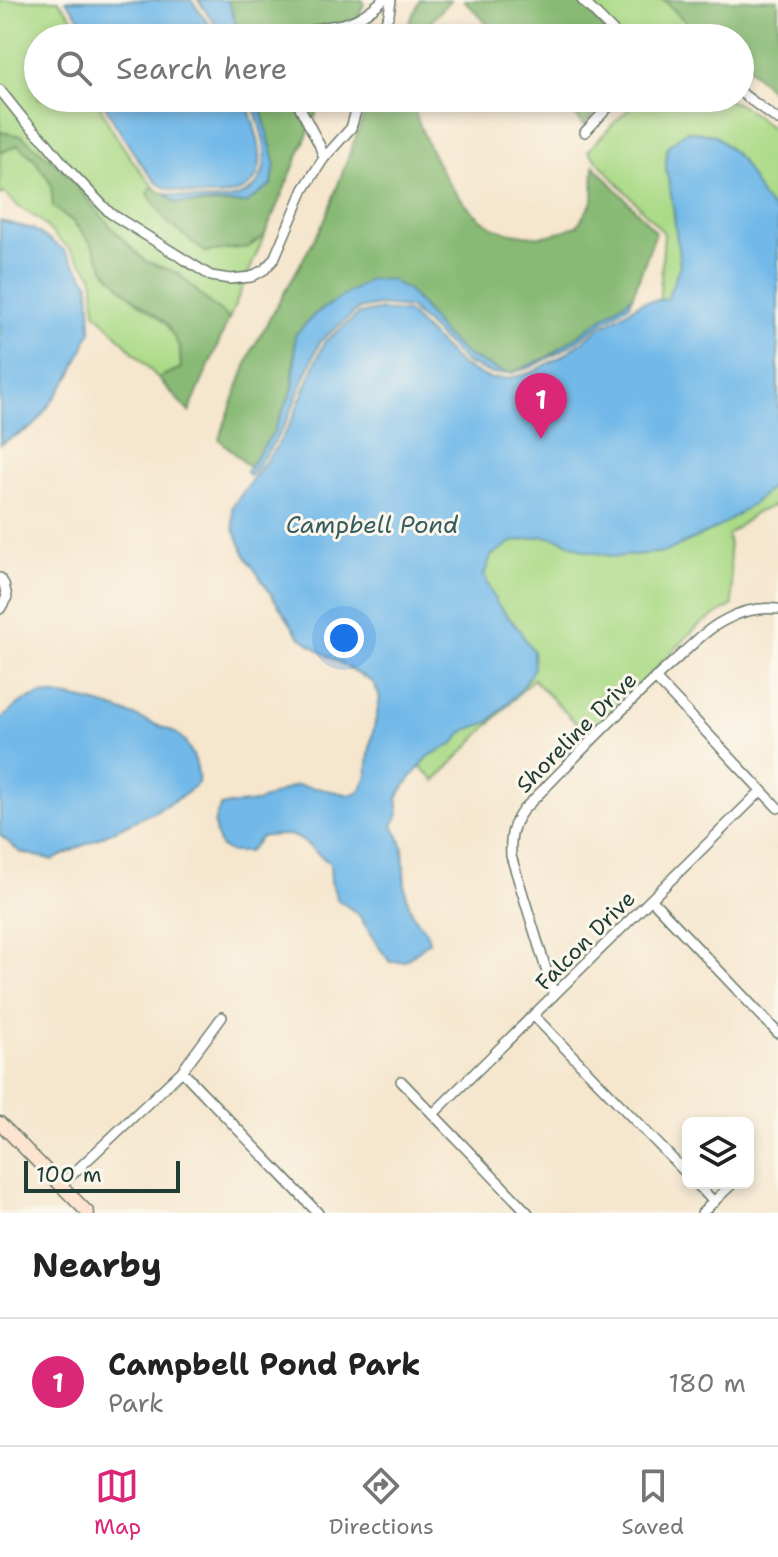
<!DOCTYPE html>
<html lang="en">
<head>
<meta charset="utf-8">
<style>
  body { margin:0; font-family:"Shantell Sans",sans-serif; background:#f2f2f2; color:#222 }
  .controls { position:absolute; right:24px; bottom:24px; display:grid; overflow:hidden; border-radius:12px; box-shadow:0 4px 12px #0003 }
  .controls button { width:72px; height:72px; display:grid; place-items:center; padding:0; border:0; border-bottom:2px solid #e0e0e0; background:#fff; color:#222; font:40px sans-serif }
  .scale { position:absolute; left:24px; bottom:20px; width:156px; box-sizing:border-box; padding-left:8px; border:4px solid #1f3d34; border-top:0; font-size:22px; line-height:28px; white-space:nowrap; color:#1f3d34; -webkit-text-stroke:6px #fbf7ec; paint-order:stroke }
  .you { position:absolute; left:344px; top:638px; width:28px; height:28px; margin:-20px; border:6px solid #fff; border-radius:50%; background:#1a73e8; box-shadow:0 0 0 12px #1a73e833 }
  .badge { display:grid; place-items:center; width:52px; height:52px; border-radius:50%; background:#db2777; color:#fff; font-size:26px; font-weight:700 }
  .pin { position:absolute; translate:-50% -66px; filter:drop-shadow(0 2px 4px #0008) }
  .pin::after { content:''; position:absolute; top:42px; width:28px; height:24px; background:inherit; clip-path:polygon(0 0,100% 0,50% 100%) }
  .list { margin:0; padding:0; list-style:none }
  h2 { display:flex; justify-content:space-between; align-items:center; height:104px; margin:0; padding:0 32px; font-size:34px }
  h2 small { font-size:26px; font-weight:400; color:#767676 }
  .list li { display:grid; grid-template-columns:52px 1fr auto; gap:24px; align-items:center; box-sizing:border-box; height:128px; padding:0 32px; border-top:2px solid #e0e0e0 }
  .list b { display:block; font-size:30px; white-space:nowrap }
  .list p { margin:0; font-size:26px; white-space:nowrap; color:#767676 }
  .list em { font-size:26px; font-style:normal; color:#767676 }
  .icon { flex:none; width:44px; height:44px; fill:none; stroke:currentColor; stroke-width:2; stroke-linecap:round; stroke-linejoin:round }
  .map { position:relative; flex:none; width:778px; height:1213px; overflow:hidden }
  .search { position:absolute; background:#fff; box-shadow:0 4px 12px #0003; left:24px; right:24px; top:24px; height:88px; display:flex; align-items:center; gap:20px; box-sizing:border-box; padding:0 28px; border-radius:44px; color:#767676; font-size:30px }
  .sheet { height:232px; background:#fff }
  nav { display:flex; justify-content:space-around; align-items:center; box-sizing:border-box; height:112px; border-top:2px solid #e0e0e0; background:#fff; font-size:22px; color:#767676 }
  nav a { display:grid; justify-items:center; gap:4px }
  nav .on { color:#db2777 }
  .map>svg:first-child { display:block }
  .green { fill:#abda87; stroke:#658c5e; stroke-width:2 }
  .forest { fill:#88ba74; stroke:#547c54; stroke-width:2 }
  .water { fill:#72b9e9; stroke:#487b8e; stroke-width:2 }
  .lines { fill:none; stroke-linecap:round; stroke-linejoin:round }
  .street-casing { stroke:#6a786a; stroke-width:12 }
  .secondary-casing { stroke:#6a786a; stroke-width:15 }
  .street { stroke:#fff; stroke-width:9 }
  .secondary { stroke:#fde4d1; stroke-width:12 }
  .labels { text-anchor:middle; stroke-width:6; stroke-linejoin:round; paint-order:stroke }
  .street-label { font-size:22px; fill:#1f3d34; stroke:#fbf7ec }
  .water-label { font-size:24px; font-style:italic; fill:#345c61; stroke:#fbf7ec }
</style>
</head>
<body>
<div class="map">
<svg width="778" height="1213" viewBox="0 0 778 1213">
  <rect width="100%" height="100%" fill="#fbf7ec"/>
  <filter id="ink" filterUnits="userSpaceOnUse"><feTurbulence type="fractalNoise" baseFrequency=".0125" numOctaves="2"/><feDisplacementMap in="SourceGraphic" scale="16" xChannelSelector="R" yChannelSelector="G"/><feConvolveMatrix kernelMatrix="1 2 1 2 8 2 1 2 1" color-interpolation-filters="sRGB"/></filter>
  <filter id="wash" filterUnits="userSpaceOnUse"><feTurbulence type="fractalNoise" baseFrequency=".006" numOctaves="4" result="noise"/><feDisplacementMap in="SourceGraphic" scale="32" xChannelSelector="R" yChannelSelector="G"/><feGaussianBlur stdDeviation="1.8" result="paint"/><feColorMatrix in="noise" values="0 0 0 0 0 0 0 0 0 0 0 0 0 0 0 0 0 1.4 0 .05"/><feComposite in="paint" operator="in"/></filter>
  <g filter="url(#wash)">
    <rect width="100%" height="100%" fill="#f5e6cd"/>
    <g class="green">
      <path d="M 0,0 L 58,0 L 89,38 L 38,38 L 38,98 L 97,98 C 106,125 134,164 153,186 L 148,194 L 167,221 L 205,252 L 248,247 L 264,236 L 229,319 L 206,300 L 178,273 L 145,261 L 22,136 L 0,132 Z"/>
      <polygon points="581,0 664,0 702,38 607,38 602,25"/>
      <polygon points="641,98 722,98 743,106 778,133 778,504 755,513 728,535 733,605 699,625 589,736 533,679 435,781 400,745 524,408 657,338 664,233 588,151 613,124"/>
      <polygon points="18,145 34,159 51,184 53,207 73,222 92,244 105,270 135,300 166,323 180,348 181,368 158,378 95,312 94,282 91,273 68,247 60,241 40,220 19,207 4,193 0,195 0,153"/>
    </g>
    <g class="forest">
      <polygon points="226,0 363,0 364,4 349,38 240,38 230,5"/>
      <polygon points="420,0 451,0 422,31 419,38 402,38"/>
      <polygon points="464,0 581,0 602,25 607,38 501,38"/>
      <polygon points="664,0 778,0 778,97 740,59 740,38 702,38"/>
      <polygon points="258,98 323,98 264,236 248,247 205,252 167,222 148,194 153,186 158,191 164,193 176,203 204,204 247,203 275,162"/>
      <path d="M 373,98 L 410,98 C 425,143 450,202 493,227 C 501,232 531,237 541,236 C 553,236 566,229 577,226 L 593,201 L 594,165 L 656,232 L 632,297 L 548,357 L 512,373 L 497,370 L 468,356 L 444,335 L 420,304 L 390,280 L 295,335 L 293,389 L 273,433 L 249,467 L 219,439 L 252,350 L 324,222 L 363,118 Z"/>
      <polygon points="560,98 610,98 584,125"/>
      <polygon points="0,132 22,136 60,167 115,232 145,261 178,273 206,300 229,319 189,412 158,378 181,368 180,348 166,323 135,300 121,287 105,270 92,244 74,222 53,207 51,184 34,159 18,145 0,153"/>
    </g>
    <g class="water">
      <polygon points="66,0 191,0 219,38 95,38"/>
      <polygon points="198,0 226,0 230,5 240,38 225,38"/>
      <path d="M 102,98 L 246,98 C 251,119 262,142 260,164 C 256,203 204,198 177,191 C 172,189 164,188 160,185 C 146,175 108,115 102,98 Z"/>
      <path d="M 251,98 L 258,98 L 275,162 L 272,184 L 247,203 L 176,203 L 164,193 C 203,203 268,212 265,152 C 264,135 256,115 251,98 Z"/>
      <path d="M 686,131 L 715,135 L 741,160 L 762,197 L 778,215 L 778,481 L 754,503 L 719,527 L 666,552 L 615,557 L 583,550 L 562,540 L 544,536 L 512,542 L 491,556 L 484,575 L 496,603 L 518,628 L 533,651 L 534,668 L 520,691 L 489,722 L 466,730 L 453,744 L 429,756 L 412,776 L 397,798 L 399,814 L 393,825 C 397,833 402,841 403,849 C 405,871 402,894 413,914 C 420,926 427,926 429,942 L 405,961 L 390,962 L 376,943 L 359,915 L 337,899 L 331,881 L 330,863 C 298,841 305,830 261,837 L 248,852 L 229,852 L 220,846 C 214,829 211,823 221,806 L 257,802 L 296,785 L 322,789 L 350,795 L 360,791 L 367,776 L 369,753 L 380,698 L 374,683 L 321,652 L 299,636 L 245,555 L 234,529 L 232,507 L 279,443 L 292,420 L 324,342 L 359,314 L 378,310 L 407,312 L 462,366 L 490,379 L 510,378 L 533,372 L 564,355 L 600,328 L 642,302 L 667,299 L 680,265 L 672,199 L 666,170 L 667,147 Z"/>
      <polygon points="0,221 33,229 64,250 89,283 91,331 71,375 34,426 0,444"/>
      <polygon points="370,279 390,280 408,290 420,304 444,335 468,356 497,370 512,373 548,357 632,297 630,304 562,351 532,367 510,373 492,374 465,362 410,308 379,305 359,309 320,341 288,418 275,441 250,476 246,472 273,433 293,389 295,360 295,335 315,314"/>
      <path d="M 42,694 C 82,696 118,708 154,724 C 161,727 171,730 177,734 C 190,744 200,767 198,783 L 184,795 L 155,811 L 53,860 L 20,852 L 0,835 L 0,720 L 21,702 Z"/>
    </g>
  </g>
  <g filter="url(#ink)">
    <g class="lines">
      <defs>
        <g id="street">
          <polyline points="582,0 620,38"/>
          <path d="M 298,38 C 313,25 332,28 349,22 C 361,18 374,8 383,0"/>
          <polyline points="379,38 389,14 391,0"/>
          <polyline points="0,90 24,120 46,142 67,168 110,213 211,276 230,279 251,277 265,269 274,259 304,189 324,158 351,128 360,98"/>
          <polyline points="740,92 778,120"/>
          <polyline points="295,98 319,144 324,158"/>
          <polyline points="585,132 617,98"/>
          <polyline points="0,578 4,584 7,597 0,609"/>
          <polyline points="655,678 778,808"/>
          <polyline points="652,900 778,1033"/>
          <path d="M 554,995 L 511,856 C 510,837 512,825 523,810 C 572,761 620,709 672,663 C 689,648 705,630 725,620 C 741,611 759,607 778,609"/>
          <polyline points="534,1016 688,1175"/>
          <polyline points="182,1071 318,1213"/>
          <polyline points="401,1081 528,1213"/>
          <polyline points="433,1114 761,791"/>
          <polyline points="696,1183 714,1202"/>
          <polyline points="61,1185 182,1071 222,1017"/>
          <polyline points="702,1213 733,1183"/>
        </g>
        <polyline id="secondary" points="0,1123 88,1213"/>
      </defs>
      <use href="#street" class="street-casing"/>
      <use href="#secondary" class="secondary-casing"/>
      <use href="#street" class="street"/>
      <use href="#secondary" class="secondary"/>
    </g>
  </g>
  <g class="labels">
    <g class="street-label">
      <text transform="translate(576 732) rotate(-45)" y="8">Shoreline Drive</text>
      <text transform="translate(585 940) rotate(-45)" y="8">Falcon Drive</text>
    </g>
    <g class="water-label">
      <text x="372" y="533">Campbell Pond</text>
    </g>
  </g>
</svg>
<div class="controls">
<button><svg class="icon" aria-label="layers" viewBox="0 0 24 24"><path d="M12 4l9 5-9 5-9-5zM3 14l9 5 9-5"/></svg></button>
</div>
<div class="scale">100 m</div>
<div class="you"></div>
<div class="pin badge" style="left:541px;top:439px">1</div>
<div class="search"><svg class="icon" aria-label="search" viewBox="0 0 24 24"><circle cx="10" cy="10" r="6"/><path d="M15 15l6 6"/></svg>Search here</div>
</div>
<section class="sheet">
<h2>Nearby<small></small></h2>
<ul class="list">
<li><span class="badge">1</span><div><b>Campbell Pond Park</b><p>Park</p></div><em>180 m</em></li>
</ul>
</section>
<nav>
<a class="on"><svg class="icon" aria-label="map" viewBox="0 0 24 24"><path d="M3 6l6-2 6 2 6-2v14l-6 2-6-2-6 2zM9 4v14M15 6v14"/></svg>Map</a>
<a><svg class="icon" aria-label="directions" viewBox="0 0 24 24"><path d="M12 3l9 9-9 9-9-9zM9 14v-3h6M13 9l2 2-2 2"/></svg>Directions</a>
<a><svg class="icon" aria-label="saved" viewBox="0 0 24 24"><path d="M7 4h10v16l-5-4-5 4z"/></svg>Saved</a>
</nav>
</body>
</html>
